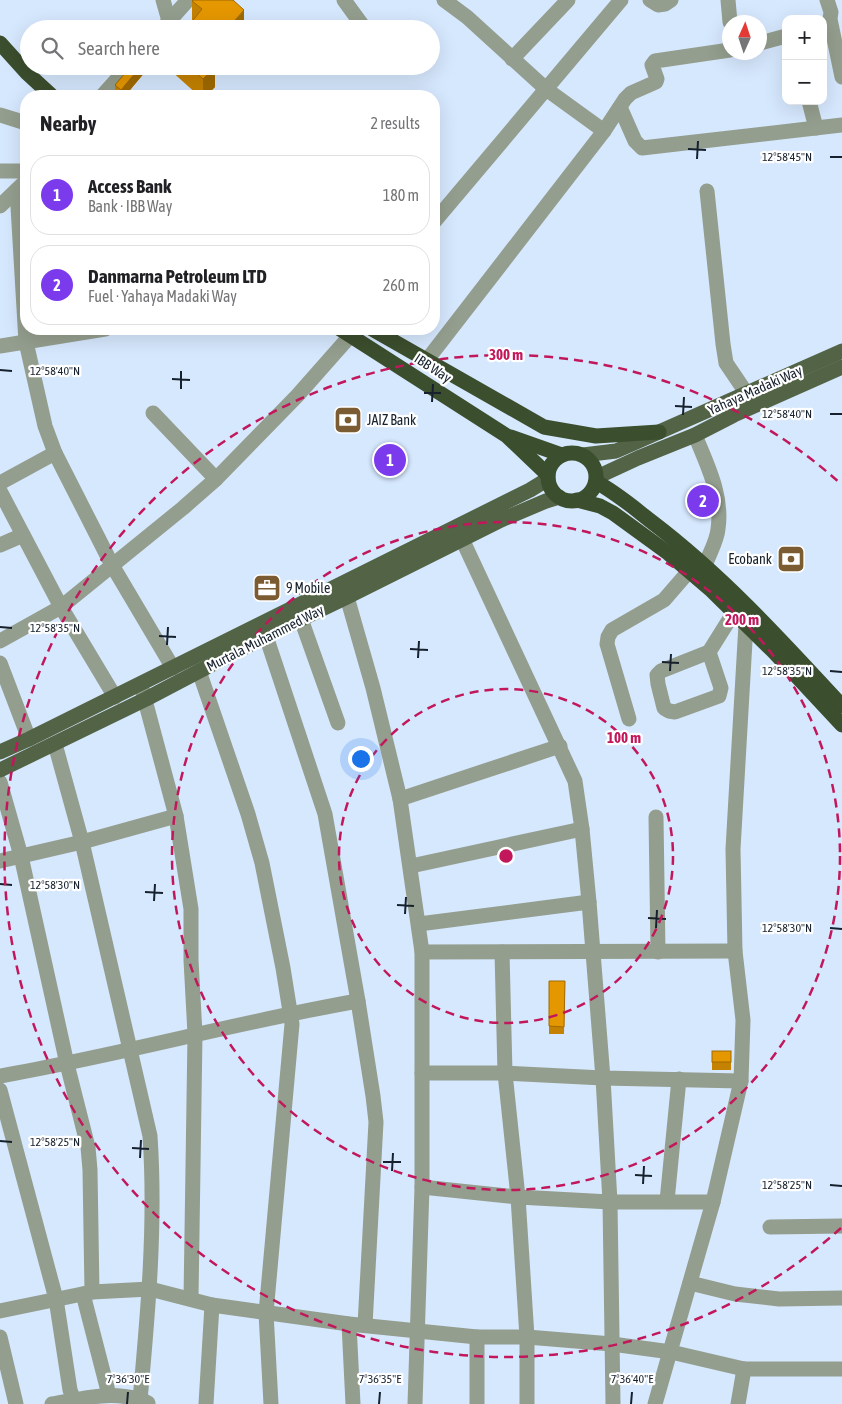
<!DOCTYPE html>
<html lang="en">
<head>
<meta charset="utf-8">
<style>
  body { margin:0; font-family:"Asap Condensed",sans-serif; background:#f2f2f2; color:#202124 }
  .controls { position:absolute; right:15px; top:15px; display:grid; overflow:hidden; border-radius:10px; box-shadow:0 5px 20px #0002 }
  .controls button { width:45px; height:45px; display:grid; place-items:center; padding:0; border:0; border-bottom:1px solid #e0e0e0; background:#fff; color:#202124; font:25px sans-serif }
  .compass { position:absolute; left:722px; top:15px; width:45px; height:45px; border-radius:50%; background:#fff; box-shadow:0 5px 20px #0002; rotate:3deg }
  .you { position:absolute; left:360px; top:758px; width:18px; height:18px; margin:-12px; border:4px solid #fff; border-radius:50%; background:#1a73e8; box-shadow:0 0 0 8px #1a73e833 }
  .badge { display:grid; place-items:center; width:32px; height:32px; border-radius:50%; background:#7c3aed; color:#fff; font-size:16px; font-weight:700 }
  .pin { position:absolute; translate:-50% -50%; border:2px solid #fff; box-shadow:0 1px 5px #0006 }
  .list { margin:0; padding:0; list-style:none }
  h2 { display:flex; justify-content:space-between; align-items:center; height:65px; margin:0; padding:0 20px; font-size:21px }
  h2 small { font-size:16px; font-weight:400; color:#757577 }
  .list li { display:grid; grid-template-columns:32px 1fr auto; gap:15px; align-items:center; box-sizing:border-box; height:80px; margin:0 10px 10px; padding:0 10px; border:1px solid #e0e0e0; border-radius:20px }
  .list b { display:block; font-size:19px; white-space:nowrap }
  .list p { margin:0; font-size:16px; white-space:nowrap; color:#757577 }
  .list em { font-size:16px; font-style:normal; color:#757577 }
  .icon { flex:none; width:28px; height:28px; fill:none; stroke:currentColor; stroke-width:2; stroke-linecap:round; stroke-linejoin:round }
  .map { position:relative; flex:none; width:842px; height:1404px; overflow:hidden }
  .search { position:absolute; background:#fff; box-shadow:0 5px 20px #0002; left:20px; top:20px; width:420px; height:55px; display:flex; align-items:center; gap:12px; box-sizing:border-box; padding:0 18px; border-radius:28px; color:#757577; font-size:19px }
  .panel { position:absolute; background:#fff; box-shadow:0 5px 20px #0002; left:20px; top:90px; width:420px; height:245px; border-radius:20px }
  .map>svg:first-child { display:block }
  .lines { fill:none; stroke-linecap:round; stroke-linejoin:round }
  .minor { stroke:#949e8e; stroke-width:15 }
  .major { stroke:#526346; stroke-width:15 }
  .highway { stroke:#3b4e2d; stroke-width:15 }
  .wall { fill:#c58200 }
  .shaded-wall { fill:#a06a00 }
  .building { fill:#e59700; stroke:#a06a00 }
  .ticks { fill:none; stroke:#16212d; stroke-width:2 }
  .ring { fill:none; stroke:#c2185b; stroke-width:2.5; stroke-dasharray:9 6 }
  .labels { text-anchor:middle; stroke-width:4.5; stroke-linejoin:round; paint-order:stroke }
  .street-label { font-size:14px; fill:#16212d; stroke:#fff }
  .poi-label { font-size:14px; fill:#16212d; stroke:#fff; text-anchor:start }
  .ticks-label { font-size:12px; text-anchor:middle; fill:#16212d; stroke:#fff; stroke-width:4.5; stroke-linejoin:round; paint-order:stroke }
  .centre { fill:#c2185b; stroke:#fff; stroke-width:2.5 }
  .ring-label { font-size:15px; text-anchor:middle; font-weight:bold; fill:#c2185b; stroke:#fff; stroke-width:4.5; stroke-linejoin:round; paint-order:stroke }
</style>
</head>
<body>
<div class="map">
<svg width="842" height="1404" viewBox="0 0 842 1404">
  <rect width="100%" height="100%" fill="#d6e8fe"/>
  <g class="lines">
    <g class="minor">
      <polyline points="163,0 169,21"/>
      <polyline points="344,0 365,29"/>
      <polyline points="444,0 467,17 546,89 604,131"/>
      <polyline points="650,0 658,5 665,4 671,0"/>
      <polyline points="728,0 730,22"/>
      <polyline points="827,0 831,12 830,19 842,77"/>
      <polyline points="162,29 188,0"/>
      <polyline points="760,43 786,36"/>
      <polyline points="512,59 568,0"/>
      <polyline points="102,96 129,66"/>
      <polyline points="809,101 816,128"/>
      <polyline points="620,107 635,141 642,148 842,125"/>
      <polyline points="0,115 26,123"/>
      <polyline points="0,171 26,171"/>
      <polyline points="17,190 26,342 45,426 55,453 112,565 173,668"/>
      <polyline points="707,191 723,344 726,363 747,394"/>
      <polyline points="0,206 26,181"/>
      <polyline points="434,222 621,0"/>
      <polyline points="0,346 105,329"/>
      <polyline points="427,360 604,131 625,99 631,93 656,82 657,79 652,65 655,61 730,50"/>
      <polyline points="153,413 216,479"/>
      <path d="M 695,435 C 707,465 723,495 718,529 C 717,541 709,554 705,566"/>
      <polyline points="0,483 55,453"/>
      <polyline points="0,491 61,607 115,697"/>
      <polyline points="462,539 575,781 582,829 589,902 603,1078 610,1202 613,1404"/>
      <polyline points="0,545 23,535"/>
      <polyline points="347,597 373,688 400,799 422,952 422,1187 415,1404"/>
      <polyline points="301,619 338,723"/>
      <polyline points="266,636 325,814 358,1001 373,1096 376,1122 365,1325"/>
      <polyline points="0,641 61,607 183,508 216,479 297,396 350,336"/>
      <polyline points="709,652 721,688 719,696 675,712 669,711 664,708 658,684 657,675 661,671 709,652 734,612"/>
      <polyline points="0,663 29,739"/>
      <polyline points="199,671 248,814 262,863 283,968 292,1024 266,1313 271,1404"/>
      <polyline points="142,689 176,816 191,909 191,960 195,1034 191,1299"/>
      <polyline points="629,719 607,644 608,637 612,630 664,600 690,570"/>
      <path d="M 55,744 L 82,842 L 150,1136 C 156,1224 148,1312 140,1400"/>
      <polyline points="0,782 21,856 67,1064 88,1147 90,1170 92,1292"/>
      <polyline points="400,799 560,746"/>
      <polyline points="656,817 658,952"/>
      <polyline points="0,861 82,842 176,816"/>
      <polyline points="411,866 582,829"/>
      <polyline points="419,924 589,902"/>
      <polyline points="422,952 735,951"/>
      <polyline points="502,952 505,1073 518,1197 527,1337 527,1404"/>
      <polyline points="422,1073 505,1073 603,1078 741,1081"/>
      <path d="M 0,1076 C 120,1055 238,1022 358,1001"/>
      <polyline points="0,1090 56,1299 70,1390 74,1400"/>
      <polyline points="422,1187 518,1197 610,1202 713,1202 741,1081 743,1020 735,951 733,849 746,624"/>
      <polyline points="667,1201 679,1079"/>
      <polyline points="770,1227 842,1226"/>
      <polyline points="690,1283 735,1294 779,1299 842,1298"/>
      <polyline points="83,1294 109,1395"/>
      <polyline points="0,1311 92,1292 150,1289 212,1305 349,1324 477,1337 527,1337 612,1344 671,1352 744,1369 842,1369"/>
      <polyline points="349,1324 353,1404"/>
      <polyline points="0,1337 16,1404"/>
      <path d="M 52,1404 C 81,1399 108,1391 137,1399 C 142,1400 144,1400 148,1403"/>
      <polyline points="206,1404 212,1305"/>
      <polyline points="477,1404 477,1337"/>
      <polyline points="655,1404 713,1202"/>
      <polyline points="738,1404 744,1369"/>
    </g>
    <g class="major">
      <polyline points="583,455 616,451 842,351"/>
      <polyline points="597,477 638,458 695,435 734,415 842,367"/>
      <polyline points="0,752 29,739 530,490 548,479"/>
      <polyline points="0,770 146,699 266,636 347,597 501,520 546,501 559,497"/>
    </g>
    <g class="highway">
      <polyline points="0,43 27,73 52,96"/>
      <polyline points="340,329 507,436 548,475"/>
      <polyline points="372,329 544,427 596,436 659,432"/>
      <polyline points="511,437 562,455"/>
      <circle cx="572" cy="477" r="24"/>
      <path d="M 596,482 C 617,493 634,508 652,522 C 723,576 782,641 842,706"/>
      <polyline points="577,500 600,506 613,513 668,553 710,589 773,651 842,725"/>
    </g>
  </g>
  <g class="wall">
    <polygon points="192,1 244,29 192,21"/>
    <polygon points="150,66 125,96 115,96 115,85"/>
    <polygon points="169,66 214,66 215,87 206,96 199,96 169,69"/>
    <polygon points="549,981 565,981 564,1034 549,1034"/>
    <rect x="712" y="1051" width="19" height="19"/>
  </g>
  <g class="shaded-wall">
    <polygon points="244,10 244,29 227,29"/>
    <polygon points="141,66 150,66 125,96 121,96 121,90"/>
    <polygon points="215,67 215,87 206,96 203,96 203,79"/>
  </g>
  <g class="building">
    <polygon points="193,0 233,0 244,10 227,29 186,29 202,9 192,1"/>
    <polygon points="131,66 141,66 121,90 115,85"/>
    <polygon points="188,66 214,66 215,67 203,79"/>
    <polygon points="549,981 565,981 564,1027 549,1026"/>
    <rect x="712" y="1051" width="19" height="11"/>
  </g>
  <path class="ticks" d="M 688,149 L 706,150M 830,157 L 842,157M 697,159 L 698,141M 0,370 L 12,371M 172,379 L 190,380M 181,389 L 181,371M 424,393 L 441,393M 432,402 L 433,384M 675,406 L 692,407M 830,414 L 842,414M 683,415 L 684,397M 0,627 L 12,628M 159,636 L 176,637M 167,645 L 168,627M 410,649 L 428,650M 418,658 L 419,641M 662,662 L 679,663M 670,671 L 671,654M 830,671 L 842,672M 0,884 L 12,885M 145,892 L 163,893M 154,901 L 155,884M 397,905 L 414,906M 405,914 L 406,897M 648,918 L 666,919M 656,928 L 657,910M 830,928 L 842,929M 0,1141 L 12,1142M 132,1148 L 149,1149M 140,1158 L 141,1140M 383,1162 L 401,1162M 392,1171 L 393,1153M 635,1175 L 652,1176M 643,1184 L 644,1166M 830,1185 L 842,1186M 127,1404 L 128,1392M 379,1404 L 380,1392M 631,1404 L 632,1392"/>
  <g class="ring">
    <circle cx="506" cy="856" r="167"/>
    <circle cx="506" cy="856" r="334"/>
    <path d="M841 1228A501 501 0 1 1 841 484"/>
  </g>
  <defs>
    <symbol id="bank-square" viewBox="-11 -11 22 22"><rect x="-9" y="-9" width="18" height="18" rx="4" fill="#7b5b31" stroke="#fff"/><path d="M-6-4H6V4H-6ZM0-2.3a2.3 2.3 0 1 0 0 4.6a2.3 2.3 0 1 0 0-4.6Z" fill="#fff"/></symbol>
    <symbol id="office-square" viewBox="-11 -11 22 22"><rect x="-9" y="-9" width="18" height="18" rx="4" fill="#7b5b31" stroke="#fff"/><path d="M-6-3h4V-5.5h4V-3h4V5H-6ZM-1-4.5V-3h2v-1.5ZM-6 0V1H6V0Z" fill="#fff"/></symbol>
  </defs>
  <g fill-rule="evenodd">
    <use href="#bank-square" x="332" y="404" width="32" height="32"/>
    <use href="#bank-square" x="775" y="543" width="32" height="32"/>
    <use href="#office-square" x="251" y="572" width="32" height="32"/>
  </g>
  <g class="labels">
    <g class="street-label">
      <text transform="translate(433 368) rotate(33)" y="5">IBB Way</text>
      <text transform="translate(755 390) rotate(-24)" y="5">Yahaya Madaki Way</text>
      <text transform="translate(265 638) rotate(-27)" y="5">Murtala Muhammed Way</text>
    </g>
    <g class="poi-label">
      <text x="367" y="425">JAIZ Bank</text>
      <text x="772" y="564" text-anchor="end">Ecobank</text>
      <text x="286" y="593">9 Mobile</text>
    </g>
  </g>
  <g class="ticks-label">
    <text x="787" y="161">12°58'45"N</text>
    <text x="55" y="375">12°58'40"N</text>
    <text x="787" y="418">12°58'40"N</text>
    <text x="55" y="632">12°58'35"N</text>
    <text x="787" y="675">12°58'35"N</text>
    <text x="55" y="889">12°58'30"N</text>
    <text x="787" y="932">12°58'30"N</text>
    <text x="55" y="1146">12°58'25"N</text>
    <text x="787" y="1189">12°58'25"N</text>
    <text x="128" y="1383">7°36'30"E</text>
    <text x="380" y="1383">7°36'35"E</text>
    <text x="632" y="1383">7°36'40"E</text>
  </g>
  <circle cx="506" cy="856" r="8" class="centre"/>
  <g class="ring-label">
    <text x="506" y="360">300 m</text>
    <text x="742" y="625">200 m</text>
    <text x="624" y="743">100 m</text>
  </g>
</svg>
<div class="controls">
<button>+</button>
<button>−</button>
</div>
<svg class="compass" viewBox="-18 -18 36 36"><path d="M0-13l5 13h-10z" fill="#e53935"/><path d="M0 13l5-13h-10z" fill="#757577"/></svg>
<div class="you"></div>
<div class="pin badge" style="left:390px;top:460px">1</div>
<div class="pin badge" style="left:703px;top:501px">2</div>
<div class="search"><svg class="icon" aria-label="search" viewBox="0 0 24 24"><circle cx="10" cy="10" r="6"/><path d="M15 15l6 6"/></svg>Search here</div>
<section class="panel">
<h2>Nearby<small>2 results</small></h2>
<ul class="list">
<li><span class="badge">1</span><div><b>Access Bank</b><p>Bank · IBB Way</p></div><em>180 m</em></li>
<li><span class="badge">2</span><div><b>Danmarna Petroleum LTD</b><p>Fuel · Yahaya Madaki Way</p></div><em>260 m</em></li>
</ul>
</section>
</div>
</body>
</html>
